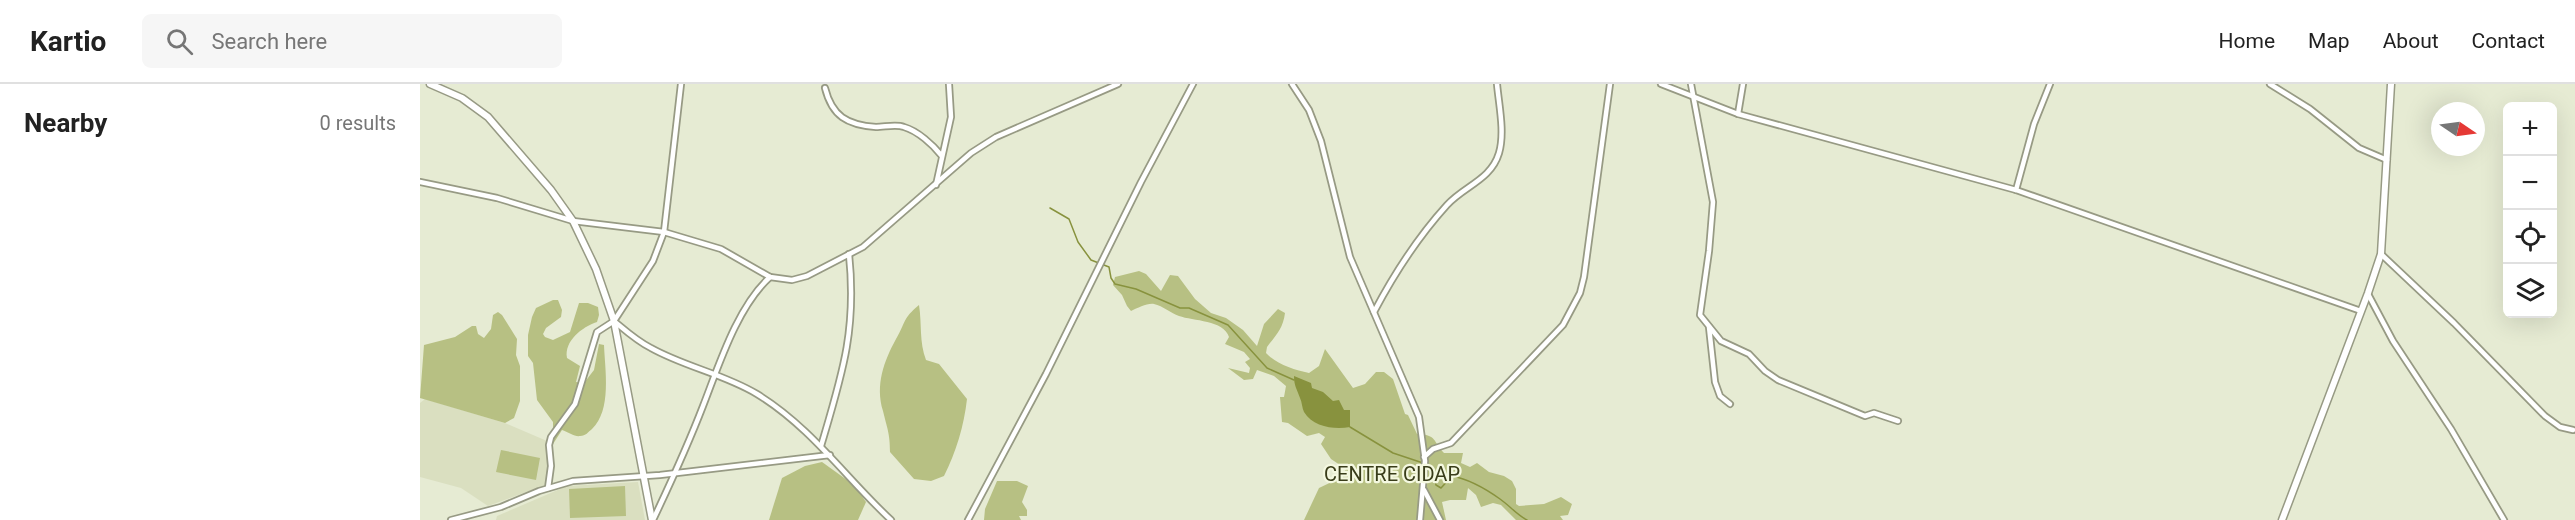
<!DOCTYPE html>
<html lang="en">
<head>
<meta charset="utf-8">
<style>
  body { margin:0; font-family:Roboto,sans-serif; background:#f6f6f6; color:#222 }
  .controls { position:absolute; right:18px; top:18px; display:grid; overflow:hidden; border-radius:9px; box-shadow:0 6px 24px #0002 }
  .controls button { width:54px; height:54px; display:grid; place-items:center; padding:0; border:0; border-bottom:2px solid #e0e0e0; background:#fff; color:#222; font:30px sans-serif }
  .compass { position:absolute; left:2011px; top:18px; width:54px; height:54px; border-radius:50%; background:#fff; box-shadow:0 6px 24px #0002; rotate:103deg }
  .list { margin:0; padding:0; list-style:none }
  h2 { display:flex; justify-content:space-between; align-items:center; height:78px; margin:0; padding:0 24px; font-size:26px }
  h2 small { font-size:20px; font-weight:400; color:#767676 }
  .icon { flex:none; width:33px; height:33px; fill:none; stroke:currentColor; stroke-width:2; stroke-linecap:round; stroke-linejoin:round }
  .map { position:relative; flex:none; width:2155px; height:436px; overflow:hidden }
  header { display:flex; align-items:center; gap:36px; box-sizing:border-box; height:84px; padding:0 30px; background:#fff; border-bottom:2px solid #e0e0e0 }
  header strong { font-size:28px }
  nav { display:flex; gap:33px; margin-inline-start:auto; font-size:21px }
  .search { width:420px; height:54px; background:#f6f6f6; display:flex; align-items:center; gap:15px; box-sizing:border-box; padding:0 21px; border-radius:9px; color:#767676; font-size:22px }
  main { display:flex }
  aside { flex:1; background:#fff }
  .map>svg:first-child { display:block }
  .built { fill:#dadfc0 }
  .green { fill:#b7c083 }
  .water { fill:#88923e }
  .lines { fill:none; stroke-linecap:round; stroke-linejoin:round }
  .stream { stroke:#88923e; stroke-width:1.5 }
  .street-casing { stroke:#979a84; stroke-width:8 }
  .secondary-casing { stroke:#979a84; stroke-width:9 }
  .street { stroke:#fff; stroke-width:4.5 }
  .secondary { stroke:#fff; stroke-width:6 }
  .labels { text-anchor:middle; stroke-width:4.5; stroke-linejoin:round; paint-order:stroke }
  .park-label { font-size:20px; fill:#393d1a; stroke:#f4f8e0 }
</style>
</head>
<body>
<header>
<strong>Kartio</strong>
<div class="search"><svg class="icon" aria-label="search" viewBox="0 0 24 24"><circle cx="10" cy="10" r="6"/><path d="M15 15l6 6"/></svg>Search here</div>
<nav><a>Home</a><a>Map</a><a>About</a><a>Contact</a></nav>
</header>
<main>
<aside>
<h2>Nearby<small>0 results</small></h2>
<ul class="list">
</ul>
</aside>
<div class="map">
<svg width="2155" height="436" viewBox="0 0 2155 436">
  <rect width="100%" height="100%" fill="#e6ebd3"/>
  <g class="built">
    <polygon points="5,315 85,339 127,357 128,384 125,401 68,422 41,404 0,393 0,319"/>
    <polygon points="218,398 225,436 76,436 77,432 147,402"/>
  </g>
  <g class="green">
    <path d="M 719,187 L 726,190 L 741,207 L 750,191 L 758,192 L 775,215 L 791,229 L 806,234 L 823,246 L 837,262 L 844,240 L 858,225 L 865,229 C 863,245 856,251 847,263 L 846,269 C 856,280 874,286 889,289 L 899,282 L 905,265 L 933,304 L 945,300 L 956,288 L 964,288 L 973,295 L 985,330 L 988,331 L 997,350 C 1018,351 1012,357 1024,369 L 1043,369 L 1041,379 L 1050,383 L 1057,379 L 1069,388 L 1084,392 L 1092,397 L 1096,405 L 1096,420 L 1099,422 L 1124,420 L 1141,413 L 1152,420 L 1148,431 L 1140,432 L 1143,436 L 1096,436 L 1081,421 L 1073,419 L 1061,423 L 1056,411 L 1048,404 L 1046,416 L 1030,416 L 1022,418 L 1026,436 L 884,436 L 899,404 L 920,394 L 926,385 L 911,375 L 901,360 L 905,353 L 899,349 L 887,352 L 868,339 L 862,338 L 860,313 L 864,313 L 866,302 L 854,292 L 837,286 L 833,295 L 824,296 L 808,284 L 829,289 L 830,284 L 825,278 L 830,275 L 824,268 L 805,260 L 809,253 C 804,236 773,237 759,232 C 751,229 743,222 734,220 C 727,219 718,224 711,227 L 707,222 L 702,211 L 693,201 L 695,193 Z"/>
    <path d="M 133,216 L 138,216 L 142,226 L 141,233 L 126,244 L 123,250 L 125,253 L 133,256 L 150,248 L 159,219 L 168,219 L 178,223 L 179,231 L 177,238 C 162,243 144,257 147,274 L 160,282 L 156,298 L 164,299 L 174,286 L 179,260 L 184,261 C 185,286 192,326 172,345 C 168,348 166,352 160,352 C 155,353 148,348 142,346 L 133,360 L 133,338 L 117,316 L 113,279 L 108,272 L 108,251 L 112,233 L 116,224 Z"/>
    <path d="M 499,221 C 502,240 499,258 506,276 L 519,280 L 547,315 C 544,342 536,368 524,392 L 511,397 L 494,395 L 470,368 C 470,349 467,344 463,327 C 455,301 464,277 476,255 C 486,238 482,235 499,221 Z"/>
    <polygon points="78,228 82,231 97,255 96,271 100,282 100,317 94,334 85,339 0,314 4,261 35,253 52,242 56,242 58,250 64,254 71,245 73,231"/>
    <polygon points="81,366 120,374 116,396 76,388"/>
    <polygon points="402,378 434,401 446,418 438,436 349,436 362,394 385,382"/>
    <polygon points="577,397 597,397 608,402 602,418 607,426 607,432 599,432 601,436 564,436 565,425"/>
    <polygon points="205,402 206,432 150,434 149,405"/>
  </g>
  <path class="water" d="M 874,292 L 891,299 L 892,304 L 903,308 L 913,317 L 919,316 L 924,326 L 930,326 L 930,343 C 915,346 893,343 884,328 C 882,324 882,318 880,314 C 877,305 874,302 874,292 Z"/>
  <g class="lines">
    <g class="stream">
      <polyline points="630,124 649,135 658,158 671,176 689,183 691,194 695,200 716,205 760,224 769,224 808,241 847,284 874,296"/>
      <path d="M 930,343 L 973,369 L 1006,380 L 1012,386 L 1016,401 L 1021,404 L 1032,392 C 1048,395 1066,405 1080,415 C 1090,422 1097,431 1107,436"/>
    </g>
    <defs>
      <g id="street">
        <polyline points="872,0 889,26 901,57 930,173 999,333 1005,377 1000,436"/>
        <polyline points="1241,0 1318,30 1596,106 1941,227"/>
        <polyline points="1271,0 1293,118 1289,167 1280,231 1301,257 1329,270 1345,287 1358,296 1445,332 1454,329 1478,337"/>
        <polyline points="1850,0 1890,25 1939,64 1967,76"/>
        <path d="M 405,4 C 412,32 427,41 456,43 C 465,43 476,40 484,43 C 498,47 513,61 521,71"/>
        <polyline points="1318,30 1323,0"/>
        <polyline points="0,98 77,114 153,137 244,148 301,165 350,193 372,196 387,192 443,163 551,69 576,53 698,0"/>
        <polyline points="516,101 531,33 529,0"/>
        <polyline points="1596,106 1614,40 1630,0"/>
        <polyline points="1961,170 2034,239 2125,332 2140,343 2153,346"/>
        <polyline points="1948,210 1973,257 2031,345 2084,436"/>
        <path d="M 954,228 C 974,190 998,153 1027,121 C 1044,102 1071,96 1079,69 C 1085,48 1079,22 1077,0"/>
        <path d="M 194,237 C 206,247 217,257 231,264 C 265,283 304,290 337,310 C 391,343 426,394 471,436"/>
        <polyline points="1289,243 1295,298 1300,312 1310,320"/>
        <path d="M 401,362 C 422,291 437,246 429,170"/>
        <polyline points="1004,373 1013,365 1031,359 1143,241 1160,209 1164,193 1190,0"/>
        <polyline points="128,404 131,382 129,361 131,353 155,320 177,248 194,237 233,177 244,148 261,0"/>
        <polyline points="1004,406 1020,436"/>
        <polyline points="31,436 81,423 119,407 153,397 240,391 410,371"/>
        <path d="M 233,436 C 251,398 268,361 283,322 C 299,281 317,223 350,193"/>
        <polyline points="548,436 626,290 721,98 773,0"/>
      </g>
      <g id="secondary">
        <polyline points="10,0 42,14 68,33 131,106 153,137 176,185 194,237 232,436"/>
        <polyline points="1862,436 1948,209 1961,170 1971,0"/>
      </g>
    </defs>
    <use href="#street" class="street-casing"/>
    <use href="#secondary" class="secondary-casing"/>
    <use href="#street" class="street"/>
    <use href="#secondary" class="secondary"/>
  </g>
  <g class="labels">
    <g class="park-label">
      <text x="972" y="397">CENTRE CIDAP</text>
    </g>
  </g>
</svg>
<div class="controls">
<button>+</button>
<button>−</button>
<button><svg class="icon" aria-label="locate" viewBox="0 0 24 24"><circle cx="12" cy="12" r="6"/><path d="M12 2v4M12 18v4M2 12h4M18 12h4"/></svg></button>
<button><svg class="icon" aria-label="layers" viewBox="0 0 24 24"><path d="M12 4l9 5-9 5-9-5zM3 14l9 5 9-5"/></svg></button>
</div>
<svg class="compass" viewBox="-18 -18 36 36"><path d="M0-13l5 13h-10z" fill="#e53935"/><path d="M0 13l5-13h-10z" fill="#767676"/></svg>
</div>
</main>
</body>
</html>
